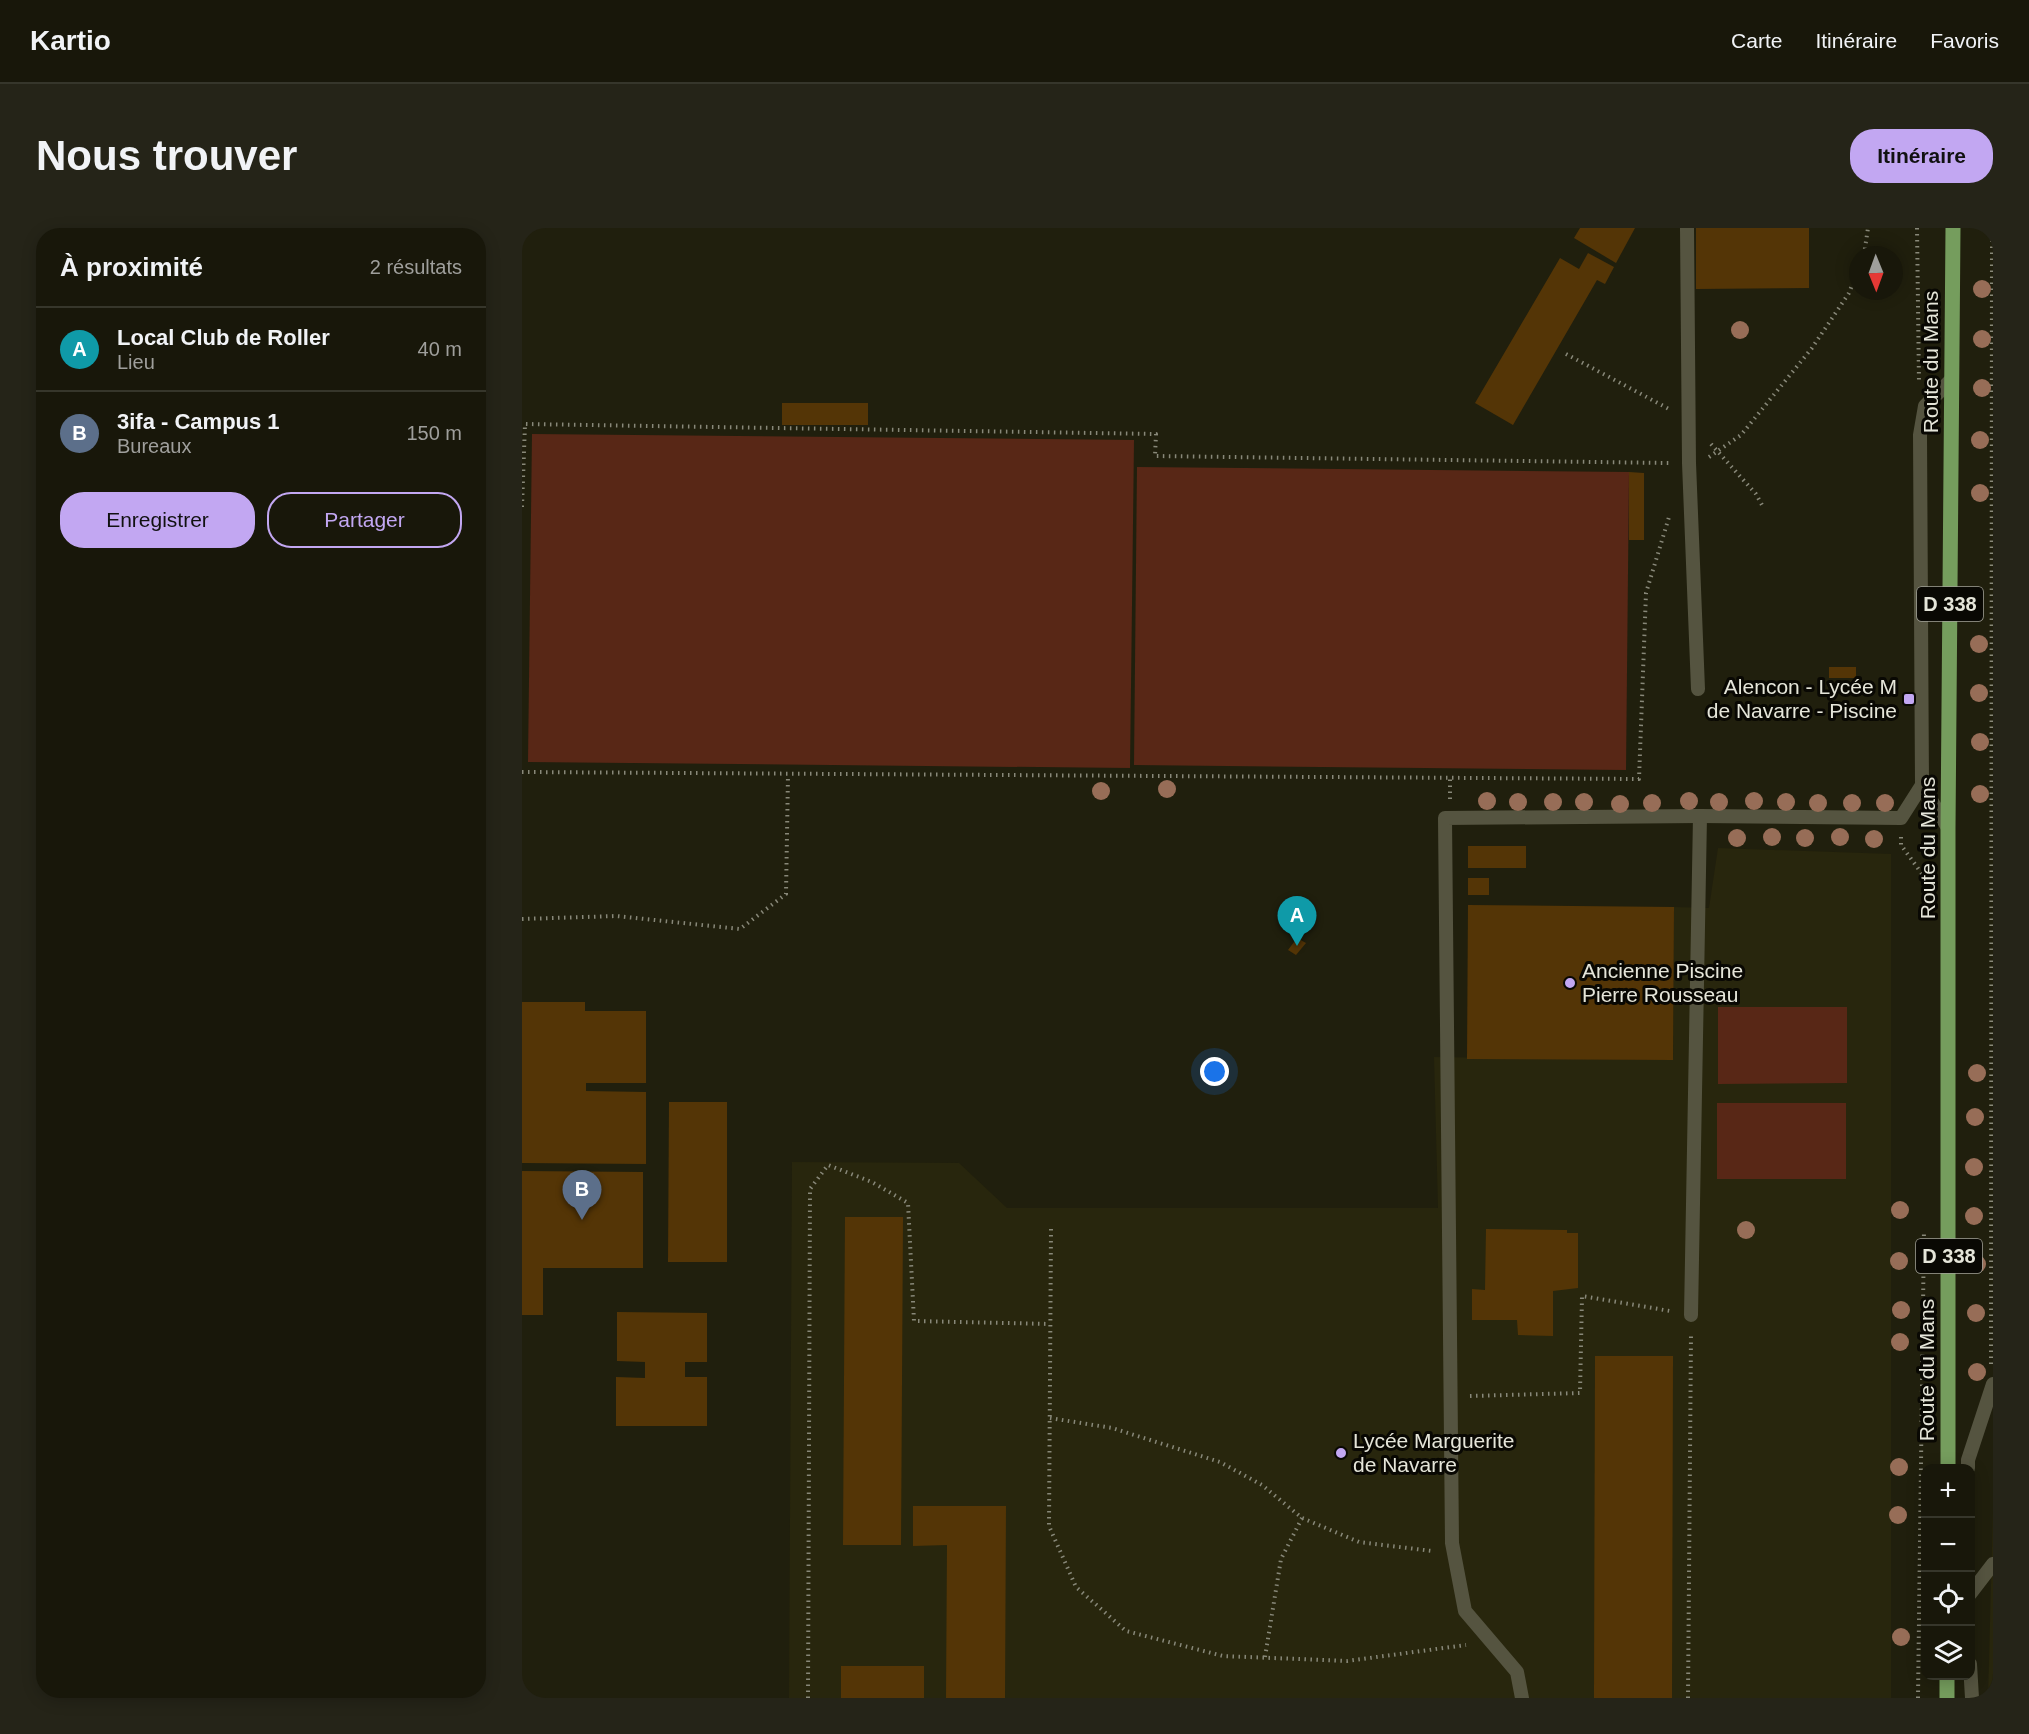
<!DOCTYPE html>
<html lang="fr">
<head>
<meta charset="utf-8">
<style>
  body { margin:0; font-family:Helvetica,sans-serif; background:#252418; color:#f1f3f6 }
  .controls { position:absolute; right:18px; bottom:18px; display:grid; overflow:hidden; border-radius:12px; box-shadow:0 3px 15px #0003 }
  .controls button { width:54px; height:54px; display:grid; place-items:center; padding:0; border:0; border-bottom:2px solid #36362b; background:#18170a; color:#f1f3f6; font:30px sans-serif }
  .compass { position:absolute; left:1327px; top:18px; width:54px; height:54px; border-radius:50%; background:#18170a; box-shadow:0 3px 15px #0003; rotate:179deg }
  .you { position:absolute; left:693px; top:844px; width:21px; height:21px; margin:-15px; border:4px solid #fff; border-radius:50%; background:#1a73e8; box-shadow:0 0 0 9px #1a73e833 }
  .badge { display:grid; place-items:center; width:39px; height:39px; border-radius:50%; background:#c2a7f2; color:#fff; font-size:20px; font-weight:700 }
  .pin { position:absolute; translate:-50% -50px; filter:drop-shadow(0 2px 3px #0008) }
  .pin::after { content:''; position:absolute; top:32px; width:21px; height:18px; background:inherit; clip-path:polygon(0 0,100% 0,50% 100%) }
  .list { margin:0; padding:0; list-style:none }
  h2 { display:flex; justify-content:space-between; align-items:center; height:78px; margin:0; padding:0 24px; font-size:26px }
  h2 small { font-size:20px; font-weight:400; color:#9f9f9c }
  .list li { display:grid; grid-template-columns:39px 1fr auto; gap:18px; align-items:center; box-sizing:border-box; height:84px; padding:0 24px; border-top:2px solid #36362b }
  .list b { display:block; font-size:22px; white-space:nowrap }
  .list p { margin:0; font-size:20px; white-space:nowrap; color:#9f9f9c }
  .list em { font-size:20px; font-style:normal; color:#9f9f9c }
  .actions { display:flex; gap:12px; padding:18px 24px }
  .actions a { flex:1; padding:14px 0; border:2px solid #c2a7f2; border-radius:24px; text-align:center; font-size:21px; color:#c2a7f2 }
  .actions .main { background:#c2a7f2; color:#111 }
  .icon { flex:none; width:33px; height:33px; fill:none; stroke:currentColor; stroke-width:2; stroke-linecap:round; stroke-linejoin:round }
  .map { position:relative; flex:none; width:1471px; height:1470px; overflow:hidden; border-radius:24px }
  header { display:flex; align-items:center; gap:36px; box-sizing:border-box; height:84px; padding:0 30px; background:#18170a; border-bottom:2px solid #36362b }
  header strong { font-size:28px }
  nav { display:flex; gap:33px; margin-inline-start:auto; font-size:21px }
  .intro { display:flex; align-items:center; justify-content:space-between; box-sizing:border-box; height:144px; padding:0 36px }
  h1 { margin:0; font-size:42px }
  .button { padding:15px 27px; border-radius:24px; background:#c2a7f2; color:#111; font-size:21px; font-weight:700 }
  main { display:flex; gap:36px; padding:0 36px }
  aside { flex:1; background:#18170a; border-radius:24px; box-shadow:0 3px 15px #0003 }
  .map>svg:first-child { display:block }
  .built { fill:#28260d }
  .green { fill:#582716 }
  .building { fill:#543506 }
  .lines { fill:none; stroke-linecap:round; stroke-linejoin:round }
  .path { stroke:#888879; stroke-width:4; stroke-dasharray:1.5 4.5; stroke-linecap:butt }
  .lane { stroke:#555440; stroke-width:14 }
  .primary { stroke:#759d5d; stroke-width:15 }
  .tree { fill:#976d57 }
  .poi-dot { fill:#c2a7f2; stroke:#090803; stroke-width:2 }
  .labels { text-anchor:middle; stroke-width:6; stroke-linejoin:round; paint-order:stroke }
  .shield { fill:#090803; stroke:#a3a399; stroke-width:1.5 }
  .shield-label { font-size:20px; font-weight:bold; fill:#e5e5d9 }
  .street-label { font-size:21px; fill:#e5e5d9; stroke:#090803 }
  .poi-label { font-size:21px; fill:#e5e5d9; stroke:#090803; text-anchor:start }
</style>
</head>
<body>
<header>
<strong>Kartio</strong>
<nav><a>Carte</a><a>Itinéraire</a><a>Favoris</a></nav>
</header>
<div class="intro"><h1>Nous trouver</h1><a class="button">Itinéraire</a></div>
<main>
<aside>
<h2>À proximité<small>2 résultats</small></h2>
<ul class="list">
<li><span class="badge" style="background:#0f9aa8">A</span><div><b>Local Club de Roller</b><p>Lieu</p></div><em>40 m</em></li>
<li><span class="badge" style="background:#5c6f8a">B</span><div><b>3ifa - Campus 1</b><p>Bureaux</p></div><em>150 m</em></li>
</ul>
<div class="actions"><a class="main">Enregistrer</a><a>Partager</a></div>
</aside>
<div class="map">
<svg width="1471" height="1470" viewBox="0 0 1471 1470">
  <rect width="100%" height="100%" fill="#201f0d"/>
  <g class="built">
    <polygon points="1196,620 1369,626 1369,1470 267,1470 270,934 437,935 485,980 916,980 912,829 1151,832 1152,679 1187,680"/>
    <polygon points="1471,1282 1471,1470 1466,1470"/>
  </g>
  <g class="green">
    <polygon points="10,206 612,212 608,540 6,534"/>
    <polygon points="615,239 1107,244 1104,542 612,537"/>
    <polygon points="1196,779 1325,779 1325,855 1196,856"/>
    <rect x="1195" y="875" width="129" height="76"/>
  </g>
  <g class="building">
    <polygon points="1058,0 1113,0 1094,35 1052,10"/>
    <polygon points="1174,0 1287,0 1287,60 1174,61"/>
    <polygon points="1066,25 1092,39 1083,56 1075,52 991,197 953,175 1038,30 1057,41"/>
    <rect x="260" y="175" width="86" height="22"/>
    <polygon points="1107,244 1122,245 1122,312 1107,312"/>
    <rect x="1307" y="439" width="27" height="11"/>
    <rect x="946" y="618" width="58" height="22"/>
    <rect x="946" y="650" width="21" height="17"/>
    <polygon points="946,677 1152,679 1151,832 945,831"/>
    <polygon points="775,710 784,715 774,727 766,722"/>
    <polygon points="0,774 63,774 63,783 124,783 124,855 64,855 64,863 124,864 124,936 0,935"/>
    <polygon points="147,874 205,874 205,1034 146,1034"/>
    <polygon points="0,943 121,944 121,1040 21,1040 21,1087 0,1087"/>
    <polygon points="323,989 381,989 379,1317 321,1317"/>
    <polygon points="964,1001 1045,1002 1045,1005 1056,1005 1056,1060 1031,1063 1031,1108 996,1107 995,1092 950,1092 950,1061 963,1062"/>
    <polygon points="95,1084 185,1085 185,1134 163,1134 163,1149 185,1149 185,1198 94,1198 94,1149 123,1150 123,1134 95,1133"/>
    <polygon points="1073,1128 1151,1128 1150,1470 1072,1470"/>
    <polygon points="391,1278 484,1278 483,1470 424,1470 425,1317 391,1318"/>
    <rect x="319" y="1438" width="83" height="32"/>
  </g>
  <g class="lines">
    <g class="path">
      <polyline points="1395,0 1397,155"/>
      <polyline points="1342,27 1346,0"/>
      <polyline points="1044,126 1147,181"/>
      <polyline points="1189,216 1234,266 1240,277"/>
      <polyline points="1187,229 1219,207 1290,120 1327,65 1336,42"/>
      <polyline points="0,279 3,196 634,206 633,228 1147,235"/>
      <polyline points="0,544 1117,551 1124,365 1147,289"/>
      <polyline points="928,571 928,551"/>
      <polyline points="1379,609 1379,617 1403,650"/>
      <polyline points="0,691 94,688 218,701 264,666 266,547"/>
      <polyline points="529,1001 527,1298 554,1359 604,1403 701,1428 825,1433 944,1417"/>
      <polyline points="1469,1136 1470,0"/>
      <polyline points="948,1168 1058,1165 1060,1068 1148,1083"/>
      <polyline points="528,1190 590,1200 698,1234 740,1257 780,1290 837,1314 910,1323"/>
      <polyline points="743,1429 759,1331 780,1290"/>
      <polyline points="286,1470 288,961 306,937 350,954 386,975 392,1093 528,1096"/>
      <polyline points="1166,1470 1169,1106"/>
      <polyline points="1396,1470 1402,1002"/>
    </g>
    <g class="lane">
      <polyline points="1165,0 1167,235 1176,461"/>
      <polyline points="1426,600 1400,557 1398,207 1403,178 1430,151"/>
      <polyline points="1169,1087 1178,588"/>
      <polyline points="1446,1240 1446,1232 1471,1156"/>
      <polyline points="1448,1366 1471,1336"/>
      <polyline points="1448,1436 1450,1470"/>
      <polyline points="1000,1470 995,1444 943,1383 930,1315 923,590 1178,588 1379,590 1400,557"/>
    </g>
    <g class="primary">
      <polyline points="1426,1240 1426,600 1431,0"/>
      <polyline points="1425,1470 1425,1448"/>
    </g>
  </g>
  <g class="tree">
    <circle cx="1460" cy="61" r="9"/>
    <circle cx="1218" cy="102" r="9"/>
    <circle cx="1460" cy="111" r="9"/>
    <circle cx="1460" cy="160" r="9"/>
    <circle cx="1458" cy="212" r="9"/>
    <circle cx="1458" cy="265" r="9"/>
    <circle cx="1457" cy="416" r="9"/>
    <circle cx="1457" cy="465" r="9"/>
    <circle cx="1458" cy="514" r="9"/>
    <circle cx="645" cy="561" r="9"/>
    <circle cx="579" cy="563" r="9"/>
    <circle cx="1458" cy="566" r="9"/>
    <circle cx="965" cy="573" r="9"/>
    <circle cx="1167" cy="573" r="9"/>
    <circle cx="1232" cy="573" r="9"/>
    <circle cx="996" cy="574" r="9"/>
    <circle cx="1031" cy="574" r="9"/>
    <circle cx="1062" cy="574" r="9"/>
    <circle cx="1197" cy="574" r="9"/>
    <circle cx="1264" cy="574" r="9"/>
    <circle cx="1130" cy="575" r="9"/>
    <circle cx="1296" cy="575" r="9"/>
    <circle cx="1330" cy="575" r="9"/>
    <circle cx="1363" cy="575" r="9"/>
    <circle cx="1098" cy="576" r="9"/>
    <circle cx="1250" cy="609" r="9"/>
    <circle cx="1318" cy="609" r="9"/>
    <circle cx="1215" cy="610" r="9"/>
    <circle cx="1283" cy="610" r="9"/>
    <circle cx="1352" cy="611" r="9"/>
    <circle cx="1455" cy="845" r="9"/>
    <circle cx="1453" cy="889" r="9"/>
    <circle cx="1452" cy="939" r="9"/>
    <circle cx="1378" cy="982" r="9"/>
    <circle cx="1452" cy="988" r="9"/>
    <circle cx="1224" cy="1002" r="9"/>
    <circle cx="1377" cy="1033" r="9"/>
    <circle cx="1455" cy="1036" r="9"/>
    <circle cx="1379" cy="1082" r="9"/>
    <circle cx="1454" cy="1085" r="9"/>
    <circle cx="1378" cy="1114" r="9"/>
    <circle cx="1455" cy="1144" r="9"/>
    <circle cx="1377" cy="1239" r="9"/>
    <circle cx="1376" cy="1287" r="9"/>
    <circle cx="1379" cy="1409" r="9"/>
  </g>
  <g class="poi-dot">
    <rect x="1381" y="465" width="12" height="12" rx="3"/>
    <circle cx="1048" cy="755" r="6"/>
    <circle cx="819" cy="1225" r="6"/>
  </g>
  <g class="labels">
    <g class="shield">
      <rect x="1395" y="359" width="66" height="34" rx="4.5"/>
      <rect x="1394" y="1011" width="66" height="34" rx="4.5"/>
    </g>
    <g class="shield-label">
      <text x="1428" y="383">D 338</text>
      <text x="1427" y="1035">D 338</text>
    </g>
    <g class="street-label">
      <text transform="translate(1409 134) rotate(-90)" y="7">Route du Mans</text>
      <text transform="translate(1406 620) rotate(-90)" y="7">Route du Mans</text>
      <text transform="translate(1405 1142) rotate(-90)" y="7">Route du Mans</text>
    </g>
    <g class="poi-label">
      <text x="1375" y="466" text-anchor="end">Alencon - Lycée M<tspan x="1375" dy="24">de Navarre - Piscine</tspan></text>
      <text x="1060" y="750">Ancienne Piscine<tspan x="1060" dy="24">Pierre Rousseau</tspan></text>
      <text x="831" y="1220">Lycée Marguerite<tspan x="831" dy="24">de Navarre</tspan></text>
    </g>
  </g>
</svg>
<div class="controls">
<button>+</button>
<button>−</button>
<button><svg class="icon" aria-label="locate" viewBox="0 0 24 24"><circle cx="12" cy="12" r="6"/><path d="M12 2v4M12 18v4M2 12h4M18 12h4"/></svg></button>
<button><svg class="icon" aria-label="layers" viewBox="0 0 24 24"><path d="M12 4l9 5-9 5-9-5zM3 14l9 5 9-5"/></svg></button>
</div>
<svg class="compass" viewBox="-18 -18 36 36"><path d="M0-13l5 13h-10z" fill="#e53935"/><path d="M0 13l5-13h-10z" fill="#9f9f9c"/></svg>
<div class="you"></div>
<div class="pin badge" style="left:775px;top:718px;background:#0f9aa8">A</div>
<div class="pin badge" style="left:60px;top:992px;background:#5c6f8a">B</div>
</div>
</main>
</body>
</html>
